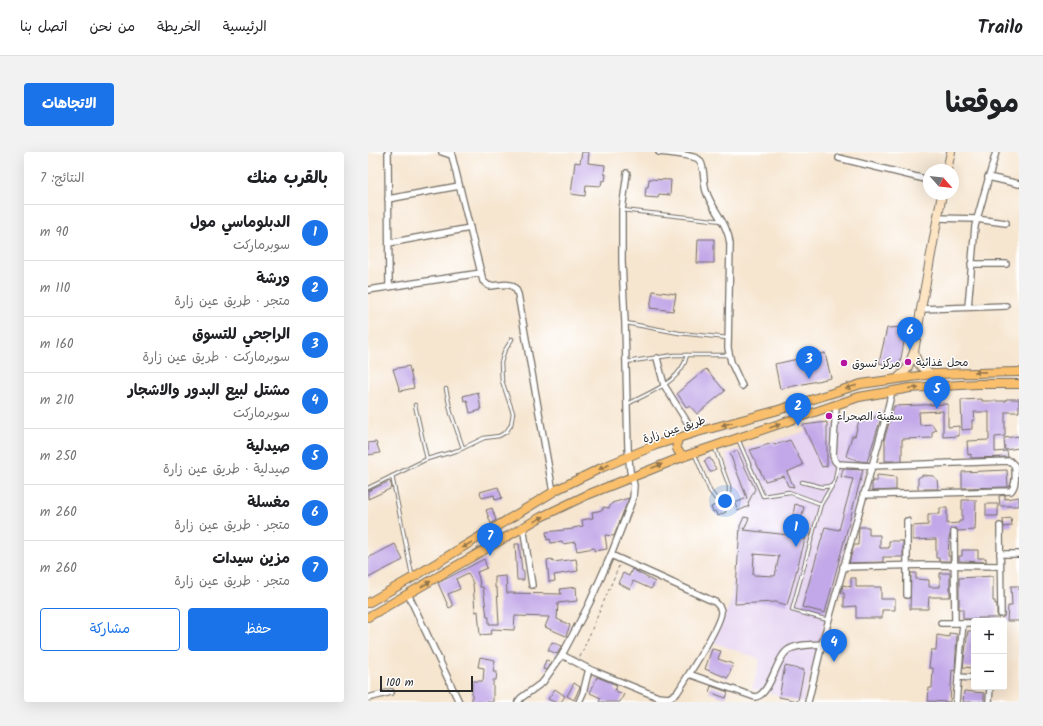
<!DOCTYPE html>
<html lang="ar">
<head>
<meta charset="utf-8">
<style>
  body { margin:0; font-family:Kalam,"Playpen Sans Arabic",sans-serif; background:#f2f2f2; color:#202124; direction:rtl }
  .controls { position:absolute; right:12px; bottom:12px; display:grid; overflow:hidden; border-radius:4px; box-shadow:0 4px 16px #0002 }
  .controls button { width:36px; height:36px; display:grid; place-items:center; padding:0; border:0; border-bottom:1px solid #e0e0e0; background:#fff; color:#202124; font:20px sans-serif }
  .compass { position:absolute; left:555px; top:12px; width:36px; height:36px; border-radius:50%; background:#fff; box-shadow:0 4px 16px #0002; rotate:117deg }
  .scale { position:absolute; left:12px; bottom:10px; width:93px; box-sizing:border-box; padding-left:4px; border:2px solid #2b2b2b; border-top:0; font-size:11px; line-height:14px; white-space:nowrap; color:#2b2b2b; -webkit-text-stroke:3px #fff; paint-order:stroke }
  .you { position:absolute; left:357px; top:349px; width:14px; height:14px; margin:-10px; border:3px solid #fff; border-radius:50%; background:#1a73e8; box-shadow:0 0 0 6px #1a73e833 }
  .badge { display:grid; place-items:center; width:26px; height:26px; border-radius:50%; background:#1a73e8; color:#fff; font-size:13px; font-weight:700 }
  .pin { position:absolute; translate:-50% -33px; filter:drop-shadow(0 1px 2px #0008) }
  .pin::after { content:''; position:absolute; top:21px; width:14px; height:12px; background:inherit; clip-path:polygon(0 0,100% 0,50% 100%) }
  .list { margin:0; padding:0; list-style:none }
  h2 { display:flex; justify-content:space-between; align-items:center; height:52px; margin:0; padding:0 16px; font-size:17px }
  h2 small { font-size:13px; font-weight:400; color:#757577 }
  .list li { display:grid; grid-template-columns:26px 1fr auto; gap:12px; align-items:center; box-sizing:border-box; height:56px; padding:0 16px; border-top:1px solid #e0e0e0 }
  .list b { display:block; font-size:15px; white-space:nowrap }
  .list p { margin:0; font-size:13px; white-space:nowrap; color:#757577 }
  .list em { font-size:13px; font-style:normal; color:#757577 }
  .actions { display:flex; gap:8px; padding:12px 16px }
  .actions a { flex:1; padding:9px 0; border:1px solid #1a73e8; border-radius:4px; text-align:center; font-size:14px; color:#1a73e8 }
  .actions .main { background:#1a73e8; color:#fff }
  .map { position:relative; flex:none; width:651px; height:550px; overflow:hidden; direction:ltr; border-radius:4px }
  header { display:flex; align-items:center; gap:24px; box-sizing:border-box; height:56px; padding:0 20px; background:#fff; border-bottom:1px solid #e0e0e0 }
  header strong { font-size:19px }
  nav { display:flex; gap:22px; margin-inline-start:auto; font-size:14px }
  .intro { display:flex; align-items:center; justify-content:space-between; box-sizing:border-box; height:96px; padding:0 24px }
  h1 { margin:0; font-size:28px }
  .button { padding:10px 18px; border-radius:4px; background:#1a73e8; color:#fff; font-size:14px; font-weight:700 }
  main { display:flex; gap:24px; padding:0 24px }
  aside { flex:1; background:#fff; border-radius:4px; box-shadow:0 4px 16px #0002 }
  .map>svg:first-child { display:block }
  .built { fill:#e5d3f1 }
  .building { fill:#c2a8e8; fill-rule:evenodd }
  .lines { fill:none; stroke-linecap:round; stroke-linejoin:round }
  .service-casing { stroke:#726c64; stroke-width:4.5 }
  .minor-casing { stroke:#726c64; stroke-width:8 }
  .secondary-casing { stroke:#726c64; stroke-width:10 }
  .primary-casing { stroke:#726c64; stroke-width:10 }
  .path { stroke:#726c64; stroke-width:1; stroke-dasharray:3 3; stroke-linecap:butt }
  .service { stroke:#fff; stroke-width:2.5 }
  .minor { stroke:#fff; stroke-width:5.5 }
  .secondary { stroke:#fde5c4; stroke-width:8 }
  .primary { stroke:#f9bf6c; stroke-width:8 }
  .oneway { fill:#92754c }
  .poi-dot { fill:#b5179e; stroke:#fff; stroke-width:1.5 }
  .labels { text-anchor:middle; stroke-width:3; stroke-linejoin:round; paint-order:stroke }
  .poi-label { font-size:11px; fill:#2b2b2b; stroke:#fff; text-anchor:start }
  .street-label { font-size:11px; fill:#2b2b2b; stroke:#fff }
</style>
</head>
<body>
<header>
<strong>Trailo</strong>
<nav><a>الرئيسية</a><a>الخريطة</a><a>من نحن</a><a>اتصل بنا</a></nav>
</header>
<div class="intro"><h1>موقعنا</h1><a class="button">الاتجاهات</a></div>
<main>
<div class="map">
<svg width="651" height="550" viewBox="0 0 651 550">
  <rect width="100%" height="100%" fill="#fff"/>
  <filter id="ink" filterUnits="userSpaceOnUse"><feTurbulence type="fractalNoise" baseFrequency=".025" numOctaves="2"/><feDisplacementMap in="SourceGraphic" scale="8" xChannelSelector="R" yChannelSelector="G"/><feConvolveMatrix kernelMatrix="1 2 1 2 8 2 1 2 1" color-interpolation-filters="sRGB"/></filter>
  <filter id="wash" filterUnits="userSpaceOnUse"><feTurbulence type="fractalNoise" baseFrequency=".012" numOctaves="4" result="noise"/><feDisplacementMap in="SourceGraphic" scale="16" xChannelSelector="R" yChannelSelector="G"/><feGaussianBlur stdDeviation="0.9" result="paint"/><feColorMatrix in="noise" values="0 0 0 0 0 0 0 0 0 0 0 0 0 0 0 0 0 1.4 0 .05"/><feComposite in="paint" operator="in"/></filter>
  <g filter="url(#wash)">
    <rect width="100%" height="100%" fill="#f6e5cf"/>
    <polygon class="built" points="515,258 435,550 384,537 392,507 345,490 363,450 371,364 358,302"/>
    <g id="blocks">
      <g class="building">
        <polygon points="214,0 221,0 220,11 237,13 236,22 238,22 237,29 234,28 233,34 218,33 217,44 203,42 207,10 212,11"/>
        <polygon points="281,27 303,28 302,43 291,42 290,46 277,45 278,35 280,35"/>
        <polygon points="330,87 346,87 346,111 329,111"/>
        <polygon points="285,139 308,142 305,159 282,156"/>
        <polygon points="539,175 531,216 511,211 519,176"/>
        <polygon points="457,201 463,226 412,237 407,212"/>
        <polygon points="41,214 46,236 32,239 25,217"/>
        <polygon points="338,217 357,239 329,262 322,254 319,256 309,241"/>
        <polygon points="110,240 113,258 102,261 99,248 96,249 95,244"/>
        <polygon points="614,247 614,249 638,249 638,247 651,247 651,260 637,260 637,284 627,285 627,300 639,299 640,305 603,306 603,302 600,303 599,289 621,288 621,260 606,260 607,268 604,268 604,277 594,278 593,248"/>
        <polygon points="580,252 580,275 591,274 591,284 575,285 575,259 551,260 552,273 564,272 568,278 564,280 564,286 534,287 534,309 517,309 517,288 516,288 526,254"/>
        <polygon points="507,264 513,266 499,310 491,309 478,304 484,284 487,284 491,268 496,270 497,266 501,267 502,265 507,266"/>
        <polygon points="459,270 459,314 454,315 435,273"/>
        <polygon points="651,284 651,296 637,298 636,286"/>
        <polygon points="422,288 435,313 419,320 426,335 420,334 416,324 397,329 382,298 405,291 406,293"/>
        <polygon points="8,290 12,301 0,303 0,291"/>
        <polygon points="369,298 387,337 380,351 381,354 370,359 367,351 379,346 362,302"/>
        <polygon points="342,306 348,317 342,320 336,309"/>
        <polygon points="475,317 495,318 457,461 434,455 457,375 471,378 485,327 473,325"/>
        <polygon points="639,318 640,335 594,336 594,320"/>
        <polygon points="509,323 528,325 528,338 504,339 504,329 509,329"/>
        <polygon points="555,323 565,324 569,327 570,337 550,337 550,326"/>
        <polygon points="22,329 24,336 0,347 0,339"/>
        <polygon points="130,335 134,346 127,348 126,343 114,346 112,340"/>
        <polygon points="637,343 637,347 651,345 651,354 632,354 631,344"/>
        <polygon points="261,346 246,384 237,383 239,397 226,399 226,396 209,399 207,390 195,392 194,389 183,391 182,387 179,388 178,380 205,377 205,376 215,374 214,368 225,366 224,360 235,358 235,355 241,356 244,351"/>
        <polygon points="594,348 608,348 607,378 590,379 588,376 584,377 581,386 580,404 582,404 582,409 571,409 571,406 568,406 568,387 545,388 545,374 560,373 560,362 572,362 572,356 579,356 579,372 591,371 591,369 594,369"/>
        <polygon points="353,350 358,360 350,364 347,359 345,360 343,355"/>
        <path d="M 427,352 L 436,355 L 431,375 L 440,377 L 419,453 L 408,450 L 367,452 L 372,374 L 376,365 L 381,366 L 376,378 L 421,383 L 421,385 ZM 386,402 L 411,404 L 407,424 L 385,423 Z"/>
        <rect x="618" y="352" width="12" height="12"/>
        <polygon points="124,356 128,368 123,372 118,358"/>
        <polygon points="643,366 644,374 636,375 635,367"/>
        <polygon points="491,375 501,375 501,383 512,383 512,396 521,396 521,389 535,389 535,405 515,405 515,410 481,411 486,393 490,393"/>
        <polygon points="27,392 35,408 0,426 0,406"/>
        <polygon points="147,392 151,392 154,419 156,419 156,428 149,428"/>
        <polygon points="594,398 610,398 610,406 618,406 618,410 591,409 591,404 594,404"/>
        <polygon points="116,407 119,416 109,420 111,426 112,435 115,435 119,465 121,465 121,472 131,472 129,436 127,436 127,425 138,424 139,441 193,442 192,437 208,435 209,449 190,451 189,467 202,473 198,484 177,475 181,465 147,464 146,478 124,477 123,482 112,483 110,459 107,460 105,431 100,421 88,427 92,437 80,442 85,454 81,456 70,431"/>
        <polygon points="184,407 185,410 208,407 210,419 186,423 187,429 181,430 179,408"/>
        <polygon points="264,417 287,430 283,437 265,429 262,437 250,431 255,421 261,424"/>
        <polygon points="543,421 548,421 548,427 561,428 561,435 572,435 572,421 582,421 582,445 561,445 560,457 542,457"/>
        <polygon points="625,424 625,449 627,449 627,452 629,452 629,462 631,466 610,466 610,469 606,467 595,467 595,457 591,457 591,426"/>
        <polygon points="483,426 488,426 488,435 513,435 513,447 527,447 527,458 514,458 514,466 488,466 488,454 476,455 476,441 473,441 475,433 483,435"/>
        <polygon points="643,434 651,434 651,469 639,469 640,454 644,454"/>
        <polygon points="600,479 606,479 606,516 595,515"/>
        <polygon points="581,481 589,482 587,519 584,518 582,550 560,549 561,536 564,536 565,516 561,516 563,498 568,498 569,483 581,485"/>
        <polygon points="184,490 194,494 189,502 180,498"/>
        <polygon points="344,497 353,499 350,507 365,512 360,526 337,517"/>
        <polygon points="112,505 127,508 125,520 129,520 128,528 125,528 125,550 104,550 104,529 115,529 116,516 110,515"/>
        <polygon points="178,508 184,510 178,518 175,517"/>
        <polygon points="417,514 436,518 430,549 411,545"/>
        <polygon points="229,525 249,533 247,539 256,542 252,550 231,550 233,546 222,541"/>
        <polygon points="206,531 212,535 206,548 199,544"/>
        <polygon points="343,534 360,540 358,546 341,540"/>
        <polygon points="187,537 197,544 193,550 186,550 180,547"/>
        <polygon points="596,539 616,541 616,550 595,550"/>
      </g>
    </g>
  </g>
  <g filter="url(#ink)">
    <use href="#blocks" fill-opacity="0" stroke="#726c64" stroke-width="1"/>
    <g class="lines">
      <defs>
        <g id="service">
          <polyline points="254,58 354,69"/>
          <polyline points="258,171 311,181 360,186"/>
          <polyline points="258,210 306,203 361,203"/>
          <polyline points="78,237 83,261 95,296"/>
          <path d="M 260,252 C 283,239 313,231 319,203"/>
          <polyline points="47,253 59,307"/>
          <polyline points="370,287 395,344 421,340 453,352 424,458 460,468"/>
          <polyline points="327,303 342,339 348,347 356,347 361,342 361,334 347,296"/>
          <polyline points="24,324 44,423"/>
          <polyline points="434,330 454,335 464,334 467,328 470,312"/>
          <polyline points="0,336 59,307 91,298 116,286 131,284 138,280 143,273 145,261 134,229 133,211 136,200 144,187"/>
          <polyline points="453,352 464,334"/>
        </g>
        <g id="minor">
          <polyline points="20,0 21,135"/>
          <polyline points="74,0 83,3"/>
          <path d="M 83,0 L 115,129 L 121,134 C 133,134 145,127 150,142 L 185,340"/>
          <path d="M 291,0 C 299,1 324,3 330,7 C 337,11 335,31 338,39 C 344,58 360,71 362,92 L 360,196 L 363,210 L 374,234"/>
          <polyline points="471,6 561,28"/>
          <polyline points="620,25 651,32"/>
          <polyline points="20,47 91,34"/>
          <polyline points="569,66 608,67 638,71"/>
          <polyline points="21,91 102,76"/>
          <polyline points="603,112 638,112"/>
          <polyline points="0,138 113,121"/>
          <polyline points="600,155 607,74 628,0"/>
          <polyline points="553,157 638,154"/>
          <polyline points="289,206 296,233 326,281"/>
          <path d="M 468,254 L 465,304 L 467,309 L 470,312 L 503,314 L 642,309 L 647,314 C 647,322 649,332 643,339 L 495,343"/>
          <polyline points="539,369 539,443"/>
          <polyline points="155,374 164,433"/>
          <polyline points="632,374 633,462"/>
          <polyline points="586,380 587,471"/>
          <polyline points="632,402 651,402"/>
          <polyline points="475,415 559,413 632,414"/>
          <polyline points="40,442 91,550"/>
          <polyline points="573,471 606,471"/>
          <path d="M 194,503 L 221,517 L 290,545 L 301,546 L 309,541 C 318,527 353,473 353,460 C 353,455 350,453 347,450 L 243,403"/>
          <path d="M 321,522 L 387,545 C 402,544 408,506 420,498 C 429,492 444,493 454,492"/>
          <polyline points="590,525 606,526"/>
          <polyline points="0,546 23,540"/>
          <polyline points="150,550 153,546 175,530 194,503 221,452 243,403 265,346 266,333 262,319 260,296 257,171 254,110 254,58 259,21"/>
          <polyline points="211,550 215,541 221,517"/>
          <polyline points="440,550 454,492 517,268 524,239"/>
          <polyline points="588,550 595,471"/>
          <polyline points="621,550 622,535"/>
        </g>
        <g id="secondary">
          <polyline points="579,18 583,0"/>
          <path d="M 546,200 C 549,212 554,218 565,222"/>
          <polyline points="530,226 539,217 546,200 553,157 574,42"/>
        </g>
        <g id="primary">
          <path d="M 311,286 C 306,294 309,301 317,304"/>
          <polyline points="0,451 44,426 190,337 233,316 288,293 326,281 407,259 493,232 565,222 651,220"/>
          <polyline points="0,465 173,365 219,343 317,304 491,245 542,236 609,232 651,232"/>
        </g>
      </defs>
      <use href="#service" class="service-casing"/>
      <use href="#minor" class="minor-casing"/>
      <use href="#secondary" class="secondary-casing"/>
      <use href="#primary" class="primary-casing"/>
      <polyline class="path" points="212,505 251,414"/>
      <use href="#service" class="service"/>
      <use href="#minor" class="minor"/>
      <use href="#secondary" class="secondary"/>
      <use href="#primary" class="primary"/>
    </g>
    <defs><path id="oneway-solid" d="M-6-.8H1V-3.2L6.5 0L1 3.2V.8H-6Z"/></defs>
    <g class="oneway">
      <use href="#oneway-solid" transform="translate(612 220) rotate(179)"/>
      <use href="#oneway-solid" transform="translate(483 235) rotate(163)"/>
      <use href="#oneway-solid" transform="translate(546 236) rotate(-5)"/>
      <use href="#oneway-solid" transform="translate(359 272) rotate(165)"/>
      <use href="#oneway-solid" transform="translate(407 274) rotate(-19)"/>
      <use href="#oneway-solid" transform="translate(289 314) rotate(-21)"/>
      <use href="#oneway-solid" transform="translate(236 315) rotate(156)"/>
      <use href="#oneway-solid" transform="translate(171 367) rotate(-28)"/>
      <use href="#oneway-solid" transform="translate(99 393) rotate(149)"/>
      <use href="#oneway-solid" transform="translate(58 432) rotate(-30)"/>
    </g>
  </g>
  <g class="poi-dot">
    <circle cx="540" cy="210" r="4"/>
    <circle cx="476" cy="211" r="4"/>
    <circle cx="461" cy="264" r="4"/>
  </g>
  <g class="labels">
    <g class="poi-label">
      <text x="548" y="214">محل غذائية</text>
      <text x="484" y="215">مركز تسوق</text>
      <text x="469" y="268">سفينة الصحراء</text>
    </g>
    <g class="street-label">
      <text transform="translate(306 277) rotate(-18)" y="4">طريق عين زارة</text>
    </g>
  </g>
</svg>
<div class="controls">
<button>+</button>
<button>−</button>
</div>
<svg class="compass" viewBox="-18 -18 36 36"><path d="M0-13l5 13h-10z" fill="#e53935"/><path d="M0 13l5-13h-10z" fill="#757577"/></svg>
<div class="scale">100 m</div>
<div class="you"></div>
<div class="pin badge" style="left:428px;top:395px">1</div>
<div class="pin badge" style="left:430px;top:274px">2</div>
<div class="pin badge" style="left:441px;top:227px">3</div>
<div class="pin badge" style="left:466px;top:510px">4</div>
<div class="pin badge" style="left:569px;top:257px">5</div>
<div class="pin badge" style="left:542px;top:198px">6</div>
<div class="pin badge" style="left:122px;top:404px">7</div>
</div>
<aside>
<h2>بالقرب منك<small>النتائج: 7</small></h2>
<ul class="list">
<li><span class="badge">1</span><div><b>الدبلوماسي مول</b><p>سوبرماركت</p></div><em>90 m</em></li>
<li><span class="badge">2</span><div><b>ورشة</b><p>متجر · طريق عين زارة</p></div><em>110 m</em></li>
<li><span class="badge">3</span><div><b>الراجحي للتسوق</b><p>سوبرماركت · طريق عين زارة</p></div><em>160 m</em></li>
<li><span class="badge">4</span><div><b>مشتل لبيع البدور والاشجار</b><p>سوبرماركت</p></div><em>210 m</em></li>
<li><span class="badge">5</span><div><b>صيدلية</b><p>صيدلية · طريق عين زارة</p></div><em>250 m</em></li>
<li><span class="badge">6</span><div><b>مغسلة</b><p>متجر · طريق عين زارة</p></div><em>260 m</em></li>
<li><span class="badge">7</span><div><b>مزين سيدات</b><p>متجر · طريق عين زارة</p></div><em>260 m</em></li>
</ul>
<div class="actions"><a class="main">حفظ</a><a>مشاركة</a></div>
</aside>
</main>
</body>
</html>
